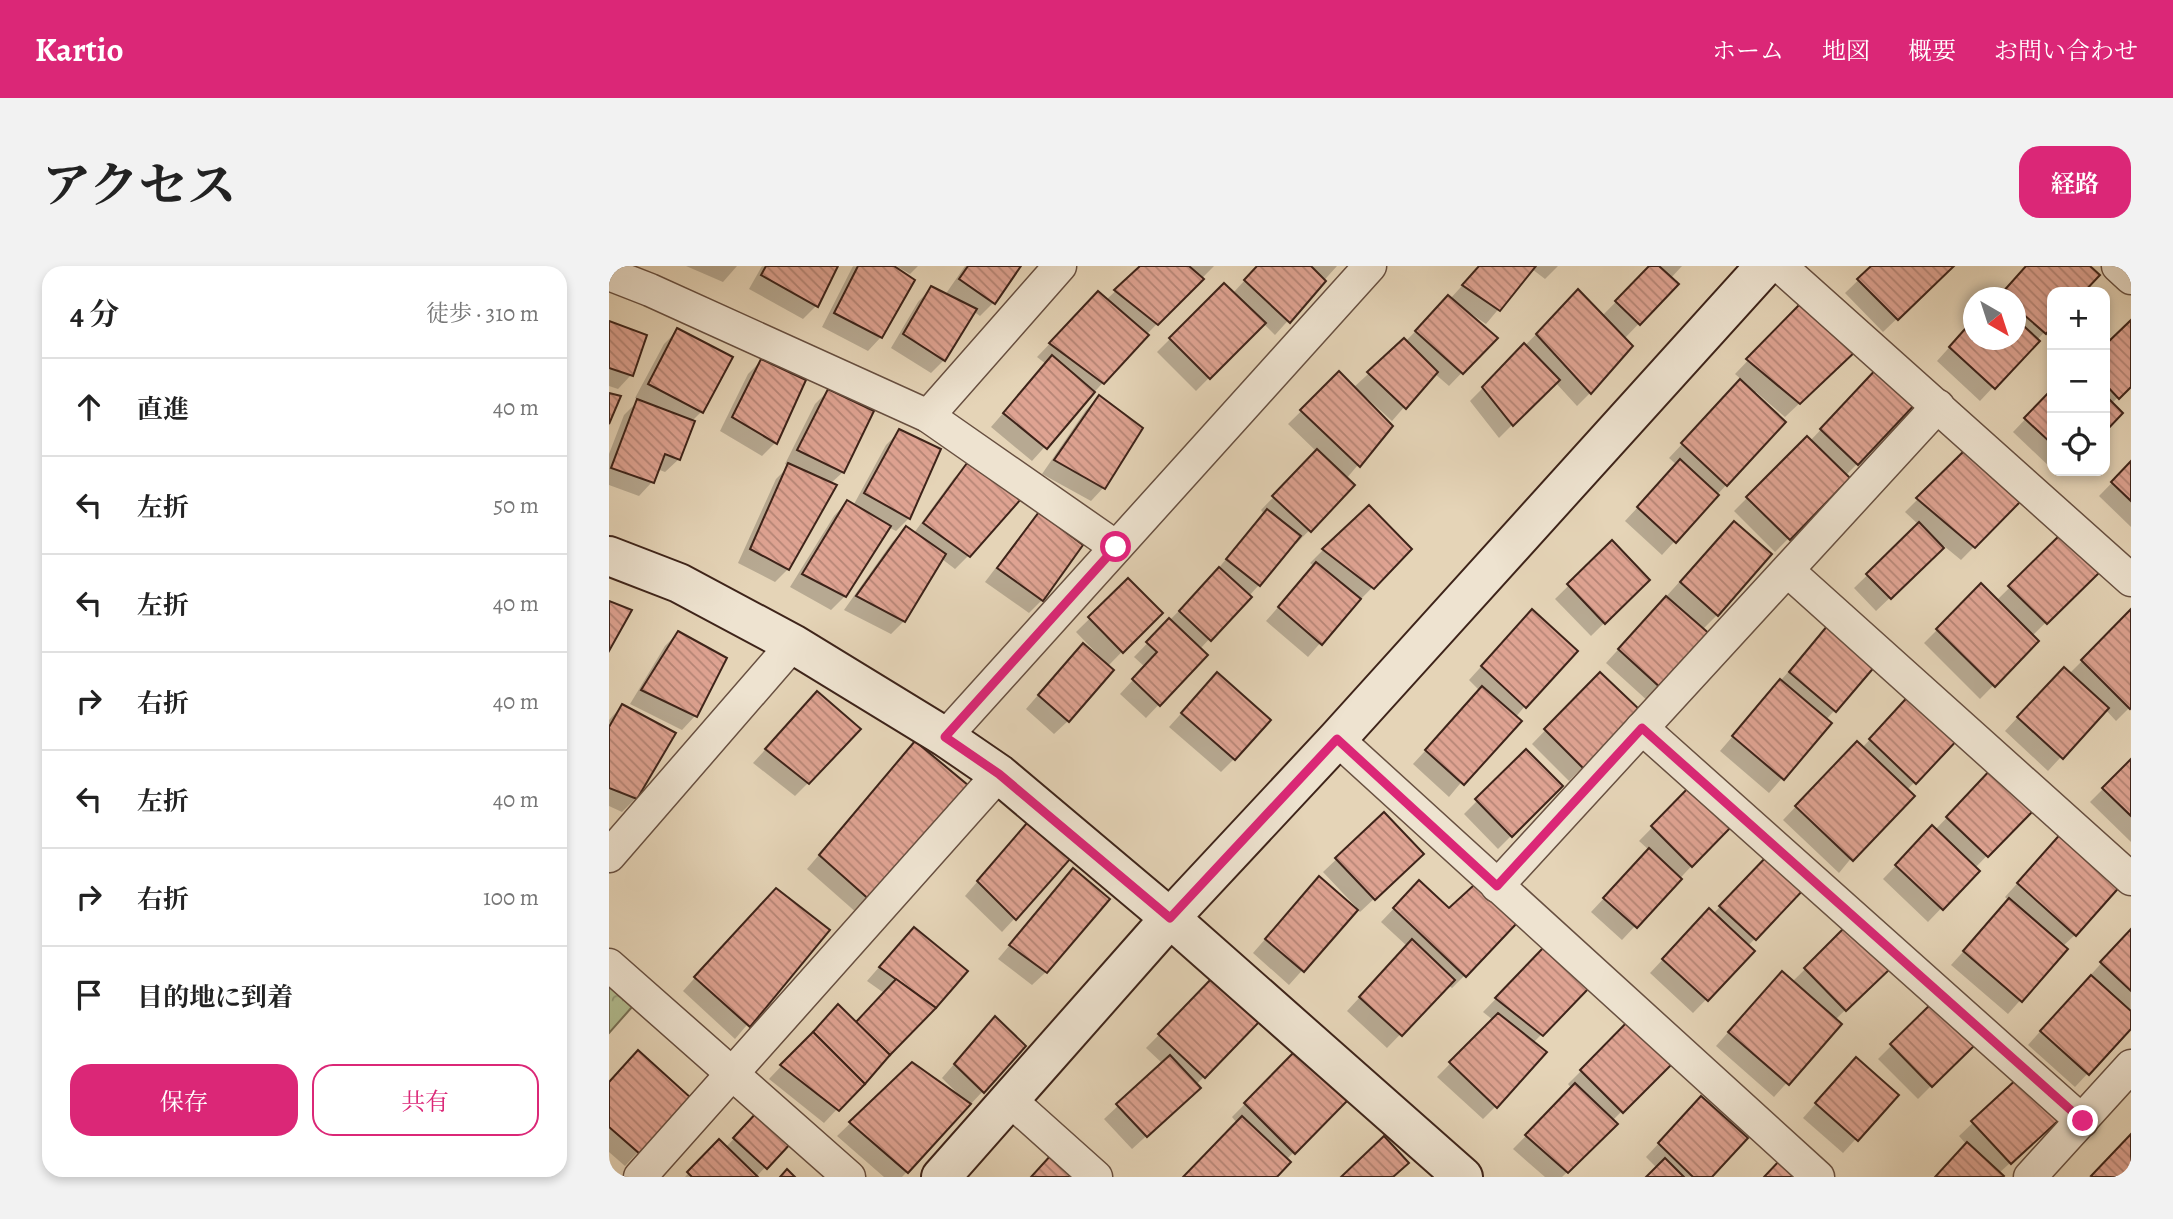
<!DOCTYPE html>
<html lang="ja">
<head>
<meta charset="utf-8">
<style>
  body { margin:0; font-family:Alegreya,"Noto Serif JP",serif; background:#f2f2f2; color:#222 }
  .controls { position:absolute; right:21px; top:21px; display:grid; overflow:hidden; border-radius:14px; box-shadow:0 4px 10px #0003 }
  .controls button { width:63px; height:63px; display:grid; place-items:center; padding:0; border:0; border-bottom:2px solid #e0e0e0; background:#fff; color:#222; font:35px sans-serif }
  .compass { position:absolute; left:1354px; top:21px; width:63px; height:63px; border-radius:50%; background:#fff; box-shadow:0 4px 10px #0003; rotate:141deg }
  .stop { position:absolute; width:21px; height:21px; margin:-16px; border:5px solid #db2777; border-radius:50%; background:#fff }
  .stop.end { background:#db2777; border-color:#fff; box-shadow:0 2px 7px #0008 }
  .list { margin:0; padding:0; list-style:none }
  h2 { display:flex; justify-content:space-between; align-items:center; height:91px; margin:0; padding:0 28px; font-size:30px }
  h2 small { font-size:23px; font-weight:400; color:#767676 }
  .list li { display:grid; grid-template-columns:46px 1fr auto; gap:21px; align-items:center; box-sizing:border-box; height:98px; padding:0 28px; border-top:2px solid #e0e0e0 }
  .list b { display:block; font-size:26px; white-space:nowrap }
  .list em { font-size:23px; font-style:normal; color:#767676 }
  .actions { display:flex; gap:14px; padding:21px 28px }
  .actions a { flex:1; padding:16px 0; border:2px solid #db2777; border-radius:21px; text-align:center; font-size:24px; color:#db2777 }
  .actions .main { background:#db2777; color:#fff }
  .icon { flex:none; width:38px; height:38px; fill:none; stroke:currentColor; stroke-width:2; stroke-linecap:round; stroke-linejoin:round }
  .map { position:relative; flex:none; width:1522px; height:911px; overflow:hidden; border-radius:21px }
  header { display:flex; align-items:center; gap:42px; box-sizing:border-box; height:98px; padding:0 35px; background:#db2777; color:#fff }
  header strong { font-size:33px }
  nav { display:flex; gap:38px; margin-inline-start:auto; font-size:24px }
  .intro { display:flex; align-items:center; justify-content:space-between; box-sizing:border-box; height:168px; padding:0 42px }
  h1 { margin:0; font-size:49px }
  .button { padding:18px 32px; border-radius:21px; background:#db2777; color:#fff; font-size:24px; font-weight:700 }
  main { display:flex; gap:42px; padding:0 42px }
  aside { flex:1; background:#fff; border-radius:21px; box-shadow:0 4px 10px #0003 }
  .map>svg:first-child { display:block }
  .park { fill:url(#park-crowns); stroke:#787055; stroke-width:2 }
  .shadow { fill:#0003 }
  .building { fill:url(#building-back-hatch); stroke:#3e241a; stroke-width:2 }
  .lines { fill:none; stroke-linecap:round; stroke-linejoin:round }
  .street-casing { stroke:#685041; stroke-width:35 }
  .secondary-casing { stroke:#3e241a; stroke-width:42 }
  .street { stroke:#eee3d0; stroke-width:32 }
  .secondary { stroke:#eee3d0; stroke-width:38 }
  .route { stroke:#db2777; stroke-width:9 }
</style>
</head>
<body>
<header>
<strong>Kartio</strong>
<nav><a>ホーム</a><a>地図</a><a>概要</a><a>お問い合わせ</a></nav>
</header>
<div class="intro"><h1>アクセス</h1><a class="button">経路</a></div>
<main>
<aside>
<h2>4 分<small>徒歩 · 310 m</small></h2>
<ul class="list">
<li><svg class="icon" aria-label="ahead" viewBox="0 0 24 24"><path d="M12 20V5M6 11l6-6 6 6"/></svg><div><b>直進</b></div><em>40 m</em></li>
<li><svg class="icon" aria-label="left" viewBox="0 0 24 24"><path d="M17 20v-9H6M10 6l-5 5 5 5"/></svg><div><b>左折</b></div><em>50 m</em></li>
<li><svg class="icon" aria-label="left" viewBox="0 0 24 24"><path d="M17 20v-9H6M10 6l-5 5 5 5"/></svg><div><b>左折</b></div><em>40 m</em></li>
<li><svg class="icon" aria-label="right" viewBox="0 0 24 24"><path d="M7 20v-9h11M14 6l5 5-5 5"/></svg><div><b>右折</b></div><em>40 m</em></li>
<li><svg class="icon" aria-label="left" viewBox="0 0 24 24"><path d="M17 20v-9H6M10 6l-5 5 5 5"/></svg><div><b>左折</b></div><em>40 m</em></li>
<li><svg class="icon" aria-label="right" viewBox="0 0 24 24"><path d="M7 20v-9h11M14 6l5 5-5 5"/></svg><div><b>右折</b></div><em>100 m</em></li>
<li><svg class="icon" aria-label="arrive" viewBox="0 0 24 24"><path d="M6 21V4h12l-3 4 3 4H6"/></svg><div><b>目的地に到着</b></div></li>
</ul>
<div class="actions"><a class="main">保存</a><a>共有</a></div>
</aside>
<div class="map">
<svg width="1522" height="911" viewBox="0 0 1522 911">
  <defs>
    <pattern id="park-crowns" width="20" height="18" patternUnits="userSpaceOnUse" patternTransform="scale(1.75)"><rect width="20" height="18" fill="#b2bd90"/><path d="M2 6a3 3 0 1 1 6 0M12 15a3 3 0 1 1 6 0" fill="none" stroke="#929975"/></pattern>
    <pattern id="building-back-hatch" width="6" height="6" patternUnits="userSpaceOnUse" patternTransform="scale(1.75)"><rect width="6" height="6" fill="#dfa392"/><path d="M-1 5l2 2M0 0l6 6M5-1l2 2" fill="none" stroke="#b68576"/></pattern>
  </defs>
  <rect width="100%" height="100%" fill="#e5d4b7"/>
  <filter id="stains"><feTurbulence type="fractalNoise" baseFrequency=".00286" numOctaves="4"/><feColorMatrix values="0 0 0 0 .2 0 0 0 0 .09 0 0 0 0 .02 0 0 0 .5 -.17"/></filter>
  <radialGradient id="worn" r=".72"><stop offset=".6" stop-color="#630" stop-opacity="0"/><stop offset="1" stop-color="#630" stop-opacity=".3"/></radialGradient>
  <polygon class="park" points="0,720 23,741 0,767"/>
  <g class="shadow">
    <polygon points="77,0 128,0 114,16"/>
    <polygon points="153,0 227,0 207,40 194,53 140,23"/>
    <polygon points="244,0 309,0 301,8 287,0 286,2 272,71 259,85 213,61"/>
    <polygon points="356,0 410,0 384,37 371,50 364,45 335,94 322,107 282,82 309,36 322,22 336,29"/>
    <polygon points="533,0 605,0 537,69 423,195 382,161 437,98 428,91 489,27 497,34"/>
    <polygon points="649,0 728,0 666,69 654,57 587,125 548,86 615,19 624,27"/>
    <polygon points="871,0 949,0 936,13 923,3 877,58 861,47 859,49 886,72 840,120 825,107 783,155 758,132 756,134 782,160 737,213 744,219 687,278 685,276 650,319 591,383 597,389 537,452 511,428 536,401 525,391 597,317 655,248 652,244 708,186 679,158 730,108 744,122 795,75 796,76 826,45 841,33"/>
    <polygon points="1042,0 1073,0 1061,13 1067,19 1015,73 1022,80 981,127 968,140 946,116 890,172 861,135 956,39 993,50"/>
    <polygon points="1264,0 1343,0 1274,66 1236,27"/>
    <polygon points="1418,0 1479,0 1488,9 1473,26 1443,26 1443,58 1371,135 1328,95 1364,55 1364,74 1406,74 1406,32 1389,32"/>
    <polygon points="1195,36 1233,97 1176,151 1147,126 1145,128 1175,156 1053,289 1016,255 1068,199 1060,192 1133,114 1126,108"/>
    <polygon points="0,57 36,70 22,109 9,123 0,120"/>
    <polygon points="1522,57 1522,119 1502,138 1512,147 1496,163 1496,79 1497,80"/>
    <polygon points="69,64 92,146 82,156 70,193 56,206 48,203 43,216 30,230 0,219 0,188 15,149 30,134 26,132 55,78"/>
    <polygon points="152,95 166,177 153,190 111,165 139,108"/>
    <polygon points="1258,115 1248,198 1236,210 1239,212 1166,286 1125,245 1198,172 1201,175"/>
    <polygon points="219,125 234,206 221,218 179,303 166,316 129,297 167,213 180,200 176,198 206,138"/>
    <polygon points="1443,125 1443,203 1404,166"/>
    <polygon points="490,131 495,221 482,235 433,208 477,144"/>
    <polygon points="290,166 300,252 287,265 279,261 236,330 222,344 181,321 225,250 238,236 244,240 277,179"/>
    <polygon points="1356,186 1409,236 1352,294 1335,280 1267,345 1245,322 1310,259 1296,246"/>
    <polygon points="1522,197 1522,261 1490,230"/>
    <polygon points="358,199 360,289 346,303 333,293 295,355 282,368 235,344 284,275 298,262 305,267 345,212"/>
    <polygon points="1445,205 1456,205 1450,210"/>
    <polygon points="431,249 433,334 420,347 376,316 417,262"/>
    <polygon points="1456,267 1491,303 1423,370 1428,375 1371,433 1315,377 1372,320 1387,335"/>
    <polygon points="1112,270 1108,349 1093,364 1040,436 997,397"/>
    <polygon points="1003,277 1039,314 982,370 946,333"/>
    <polygon points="801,283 750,335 749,334 699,391 657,355 705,300 701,297 714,284"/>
    <polygon points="519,315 551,347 498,401 459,455 445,468 417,443 460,393 493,397 495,395 467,366"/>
    <polygon points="1522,346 1522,440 1507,455 1496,443 1439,505 1396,465 1441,416 1460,408"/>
    <polygon points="910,359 916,440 840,531 804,498 871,425 860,414"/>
    <polygon points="69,367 116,393 86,450 73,464 21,438 56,380"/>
    <polygon points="1206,375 1264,400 1217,454 1221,457 1160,527 1111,485"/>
    <polygon points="991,408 1029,445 960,515 923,478"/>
    <polygon points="595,422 625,493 612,506 560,461"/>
    <polygon points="13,440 27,532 13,546 0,540 0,454"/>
    <polygon points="195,441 199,517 186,530 144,497"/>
    <polygon points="1291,441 1350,470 1298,524 1230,607 1174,554 1235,490 1253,482"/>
    <polygon points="917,486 951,521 889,583 855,548"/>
    <polygon points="293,491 357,520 249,648 198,603"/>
    <polygon points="1522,495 1522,576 1481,536"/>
    <polygon points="1371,517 1424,542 1366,602 1368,605 1319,656 1274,613 1323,562 1326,564"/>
    <polygon points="1084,520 1122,558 1013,674 982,646 1040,584 1030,575"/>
    <polygon points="775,548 799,601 751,646 748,643 680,719 644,687 697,626 745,643 747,641 714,606"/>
    <polygon points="405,573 406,652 393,666 356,630"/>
    <polygon points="1442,580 1466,669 1454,680 1457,683 1399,748 1342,699 1400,635 1396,631"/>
    <polygon points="1160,590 1194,622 1139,680 1144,685 1084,747 1041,707 1087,658 1104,648"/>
    <polygon points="464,604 437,706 423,719 389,693"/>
    <polygon points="810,616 856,709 843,722 839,719 778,782 738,745 798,680 772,656"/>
    <polygon points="153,637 219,664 126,773 74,725"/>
    <polygon points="1240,660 1280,701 1226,754 1231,758 1165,831 1107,780 1160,720 1183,716"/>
    <polygon points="1522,664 1522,761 1466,821 1419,779"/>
    <polygon points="292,676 356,706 215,857 160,813 216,754 247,758 275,727 258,715"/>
    <polygon points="935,683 978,722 924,777 887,840 874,853 828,811 884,754 874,746"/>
    <polygon points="605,713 649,755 587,819 576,835 523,883 495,853 554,798 537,782"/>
    <polygon points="1324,738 1364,778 1309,833 1269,793"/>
    <polygon points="1024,753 1065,793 1003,855 1007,859 953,911 936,911 904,883 963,823 959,818"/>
    <polygon points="373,766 374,825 293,911 275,911 228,870 303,798 349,831 350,829 333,812"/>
    <polygon points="687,786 736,835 677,894 666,911 576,911 628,857 623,851"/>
    <polygon points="1234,807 1287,829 1234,887 1194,852"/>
    <polygon points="1410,813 1434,867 1390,907 1392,911 1327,911 1358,879 1350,870"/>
    <polygon points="0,817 79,832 16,900 0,886"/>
    <polygon points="1079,846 1100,911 1039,911 1048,902 1037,891"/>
    <polygon points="136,861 180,876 147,911 76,911 110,876 116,882"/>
  </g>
  <g class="building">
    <polygon points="157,0 229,0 209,41 152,9"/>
    <polygon points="249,0 285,0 306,14 273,72 225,47"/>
    <polygon points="359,0 412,0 386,38 350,13"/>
    <polygon points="531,0 580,0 595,13 549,59 505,24"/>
    <polygon points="648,0 702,0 717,15 681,57 635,14"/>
    <polygon points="870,0 927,0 891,45 853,19"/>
    <polygon points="1040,0 1050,0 1070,18 1031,59 1006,35"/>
    <polygon points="1262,0 1345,0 1289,54 1248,13"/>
    <polygon points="1417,0 1481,0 1491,9 1475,26 1443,26 1443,61 1437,68 1406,41 1406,32 1396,32 1392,28"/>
    <polygon points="615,17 657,57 601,113 560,72"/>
    <polygon points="322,20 368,43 336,95 294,68"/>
    <polygon points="969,23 1024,80 982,128 927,68"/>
    <polygon points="489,25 540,69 495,118 440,77"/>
    <polygon points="839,29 889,72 854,108 806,65"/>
    <polygon points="1195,34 1249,83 1191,138 1137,93"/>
    <polygon points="1406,52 1431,75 1386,123 1340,81 1364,54 1364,74 1406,74"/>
    <polygon points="1522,54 1522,121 1510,133 1496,118 1496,76 1497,78"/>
    <polygon points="0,55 38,69 24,110 0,102"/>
    <polygon points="68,62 124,91 94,147 39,118"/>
    <polygon points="795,72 829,106 797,143 758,106"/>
    <polygon points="915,77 951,114 904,160 873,121"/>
    <polygon points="443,89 486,126 438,183 394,147"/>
    <polygon points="152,93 197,114 168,178 123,151"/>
    <polygon points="1271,99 1309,135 1249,199 1211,163"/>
    <polygon points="730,105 784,160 751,201 691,144"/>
    <polygon points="1131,113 1177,156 1118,220 1072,177"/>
    <polygon points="219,123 265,145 235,207 188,184"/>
    <polygon points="1443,123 1443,178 1415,152"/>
    <polygon points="0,127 12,130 0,158"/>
    <polygon points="490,129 534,162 496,223 445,194"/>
    <polygon points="1496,129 1514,147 1496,166"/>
    <polygon points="28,133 86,155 71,194 56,188 45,217 2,202"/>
    <polygon points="290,163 332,183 301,253 255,227"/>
    <polygon points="1198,170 1241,212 1181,274 1137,231"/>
    <polygon points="708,183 746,219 702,266 663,230"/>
    <polygon points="1356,184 1411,236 1366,282 1307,232"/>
    <polygon points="1071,193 1110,229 1067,277 1028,241"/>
    <polygon points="1522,195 1522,235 1502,216"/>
    <polygon points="179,197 228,219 180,304 141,283"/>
    <polygon points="358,197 412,233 361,291 314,257"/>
    <polygon points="238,234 282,260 237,331 193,308"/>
    <polygon points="760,239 803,283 765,323 713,283"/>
    <polygon points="658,243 692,270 651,320 617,293"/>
    <polygon points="430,246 474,279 434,335 388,302"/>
    <polygon points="1125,255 1163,288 1109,350 1071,316"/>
    <polygon points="1310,256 1335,282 1282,333 1257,308"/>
    <polygon points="297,260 337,288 296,356 247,330"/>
    <polygon points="1456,264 1494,303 1438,358 1399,320"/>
    <polygon points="1003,274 1041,314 996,358 958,318"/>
    <polygon points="707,296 752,333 713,379 669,341"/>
    <polygon points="610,301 643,331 602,375 570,345"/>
    <polygon points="519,312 554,347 514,387 479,351"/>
    <polygon points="1372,317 1430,375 1386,421 1327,363"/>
    <polygon points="1057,330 1103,370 1054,424 1009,383"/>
    <polygon points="0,335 23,344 0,385"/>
    <polygon points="923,343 969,385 917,442 872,400"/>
    <polygon points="1522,343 1522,442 1521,443 1472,394"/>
    <polygon points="560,352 599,389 551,440 523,413 548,386 537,376"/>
    <polygon points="1219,359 1267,399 1227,446 1180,406"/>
    <polygon points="69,365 118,392 88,451 32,424"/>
    <polygon points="474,377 505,404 460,456 429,429"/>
    <polygon points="1455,401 1500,442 1454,493 1408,451"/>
    <polygon points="608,406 662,454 626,494 572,447"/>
    <polygon points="991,406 1032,445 975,503 935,463"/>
    <polygon points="1171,413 1223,457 1175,514 1123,470"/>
    <polygon points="873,420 913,455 855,519 816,484"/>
    <polygon points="208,425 252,463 200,518 156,483"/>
    <polygon points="1304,425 1352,470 1307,518 1260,473"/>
    <polygon points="13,438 67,467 28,533 0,522 0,461"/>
    <polygon points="306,475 360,520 263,636 210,589"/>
    <polygon points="1248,475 1306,530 1244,595 1186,540"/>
    <polygon points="917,483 954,520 903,571 866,533"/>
    <polygon points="1522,493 1522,550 1493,522"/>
    <polygon points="1384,501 1427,542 1379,591 1337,551"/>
    <polygon points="1084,517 1125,558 1083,601 1042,560"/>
    <polygon points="775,546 815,588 766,634 726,592"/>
    <polygon points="418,557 462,592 407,654 368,615"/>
    <polygon points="1323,559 1371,605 1334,644 1286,599"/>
    <polygon points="1455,564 1514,617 1467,670 1408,617"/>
    <polygon points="1040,582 1073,613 1028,662 994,632"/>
    <polygon points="1160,588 1196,622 1147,674 1110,640"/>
    <polygon points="464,602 501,633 438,707 400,679"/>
    <polygon points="710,610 749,644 695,706 656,673"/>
    <polygon points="810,614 840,642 865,619 908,657 857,711 784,642"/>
    <polygon points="167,622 221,664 141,761 85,711"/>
    <polygon points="1400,632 1459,683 1413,736 1354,685"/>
    <polygon points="1100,642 1146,685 1099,735 1053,693"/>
    <polygon points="1240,657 1283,701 1237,745 1195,702"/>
    <polygon points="305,661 359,705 327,742 270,701"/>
    <polygon points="1522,663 1522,725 1491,696"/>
    <polygon points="803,673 846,714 793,770 750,731"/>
    <polygon points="935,681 980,722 934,770 886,732"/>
    <polygon points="1173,705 1233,758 1180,819 1119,766"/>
    <polygon points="1482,709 1522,745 1522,763 1480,809 1431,765"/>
    <polygon points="605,710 651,755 596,812 549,768"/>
    <polygon points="287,713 327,742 281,789 247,756"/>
    <polygon points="1324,736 1367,778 1323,821 1281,778"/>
    <polygon points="229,738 281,789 256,818 204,766"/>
    <polygon points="889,747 938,786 888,842 840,796"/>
    <polygon points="386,750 417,780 375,827 345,798"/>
    <polygon points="1024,750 1068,793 1014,847 971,804"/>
    <polygon points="204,766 256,818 230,845 171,799"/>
    <polygon points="29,784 82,832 31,888 0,861 0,816"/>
    <polygon points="687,784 738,835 686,888 635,837"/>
    <polygon points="561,789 592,822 538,871 507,838"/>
    <polygon points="1247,791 1290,829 1249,875 1206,837"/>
    <polygon points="303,796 362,838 299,907 240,856"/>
    <polygon points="1410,811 1450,854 1402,898 1362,855"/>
    <polygon points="966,817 1009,858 959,907 916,869"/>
    <polygon points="1092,830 1139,872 1103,911 1084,911 1049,877"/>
    <polygon points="149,845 183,876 158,903 124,872"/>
    <polygon points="633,850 682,896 668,911 574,911"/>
    <polygon points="1522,868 1522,911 1484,911 1482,910"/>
    <polygon points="775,870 800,897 784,911 732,911"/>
    <polygon points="110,873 149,911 83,911 78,906"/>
    <polygon points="1358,876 1395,910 1394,911 1326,911"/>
    <polygon points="443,888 469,911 422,911"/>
    <polygon points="1056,892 1075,911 1037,911"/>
    <polygon points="1172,893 1190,911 1155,911"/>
    <polygon points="178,903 186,911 171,911"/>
  </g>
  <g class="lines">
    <defs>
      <g id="street">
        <polyline points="1171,0 1522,314"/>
        <polyline points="1509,0 1522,12"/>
        <polyline points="0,8 41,24 319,150 507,281"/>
        <polyline points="319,150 451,0"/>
        <polyline points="1179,305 1522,613"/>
        <polyline points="1033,462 1473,855"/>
        <polyline points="336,471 761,0"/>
        <polyline points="728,473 1209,911"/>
        <polyline points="0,590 184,378"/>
        <polyline points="888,620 1329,140"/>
        <polyline points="0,699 240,911"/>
        <polyline points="401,834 487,911"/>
        <polyline points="31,911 390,508"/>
        <polyline points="1421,911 1522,800"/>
      </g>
      <g id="secondary">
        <polyline points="0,290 70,317 184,378 336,471 390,508 561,652 854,911"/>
        <polyline points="332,911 561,652 728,473 1156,0"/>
      </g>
    </defs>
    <use href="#street" class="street-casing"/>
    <use href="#secondary" class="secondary-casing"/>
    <use href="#street" class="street"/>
    <use href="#secondary" class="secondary"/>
  </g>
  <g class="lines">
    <polyline class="route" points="507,281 336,471 390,508 561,652 728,473 888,620 1033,462 1474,855"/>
  </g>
  <rect width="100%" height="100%" filter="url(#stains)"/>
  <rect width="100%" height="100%" fill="url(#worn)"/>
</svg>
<div class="controls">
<button>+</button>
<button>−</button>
<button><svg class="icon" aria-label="locate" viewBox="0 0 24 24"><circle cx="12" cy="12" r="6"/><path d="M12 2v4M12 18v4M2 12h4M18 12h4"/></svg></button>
</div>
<svg class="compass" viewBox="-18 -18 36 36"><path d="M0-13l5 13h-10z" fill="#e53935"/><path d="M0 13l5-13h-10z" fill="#767676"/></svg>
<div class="stop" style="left:507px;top:281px"></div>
<div class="stop end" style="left:1474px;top:855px"></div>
</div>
</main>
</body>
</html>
